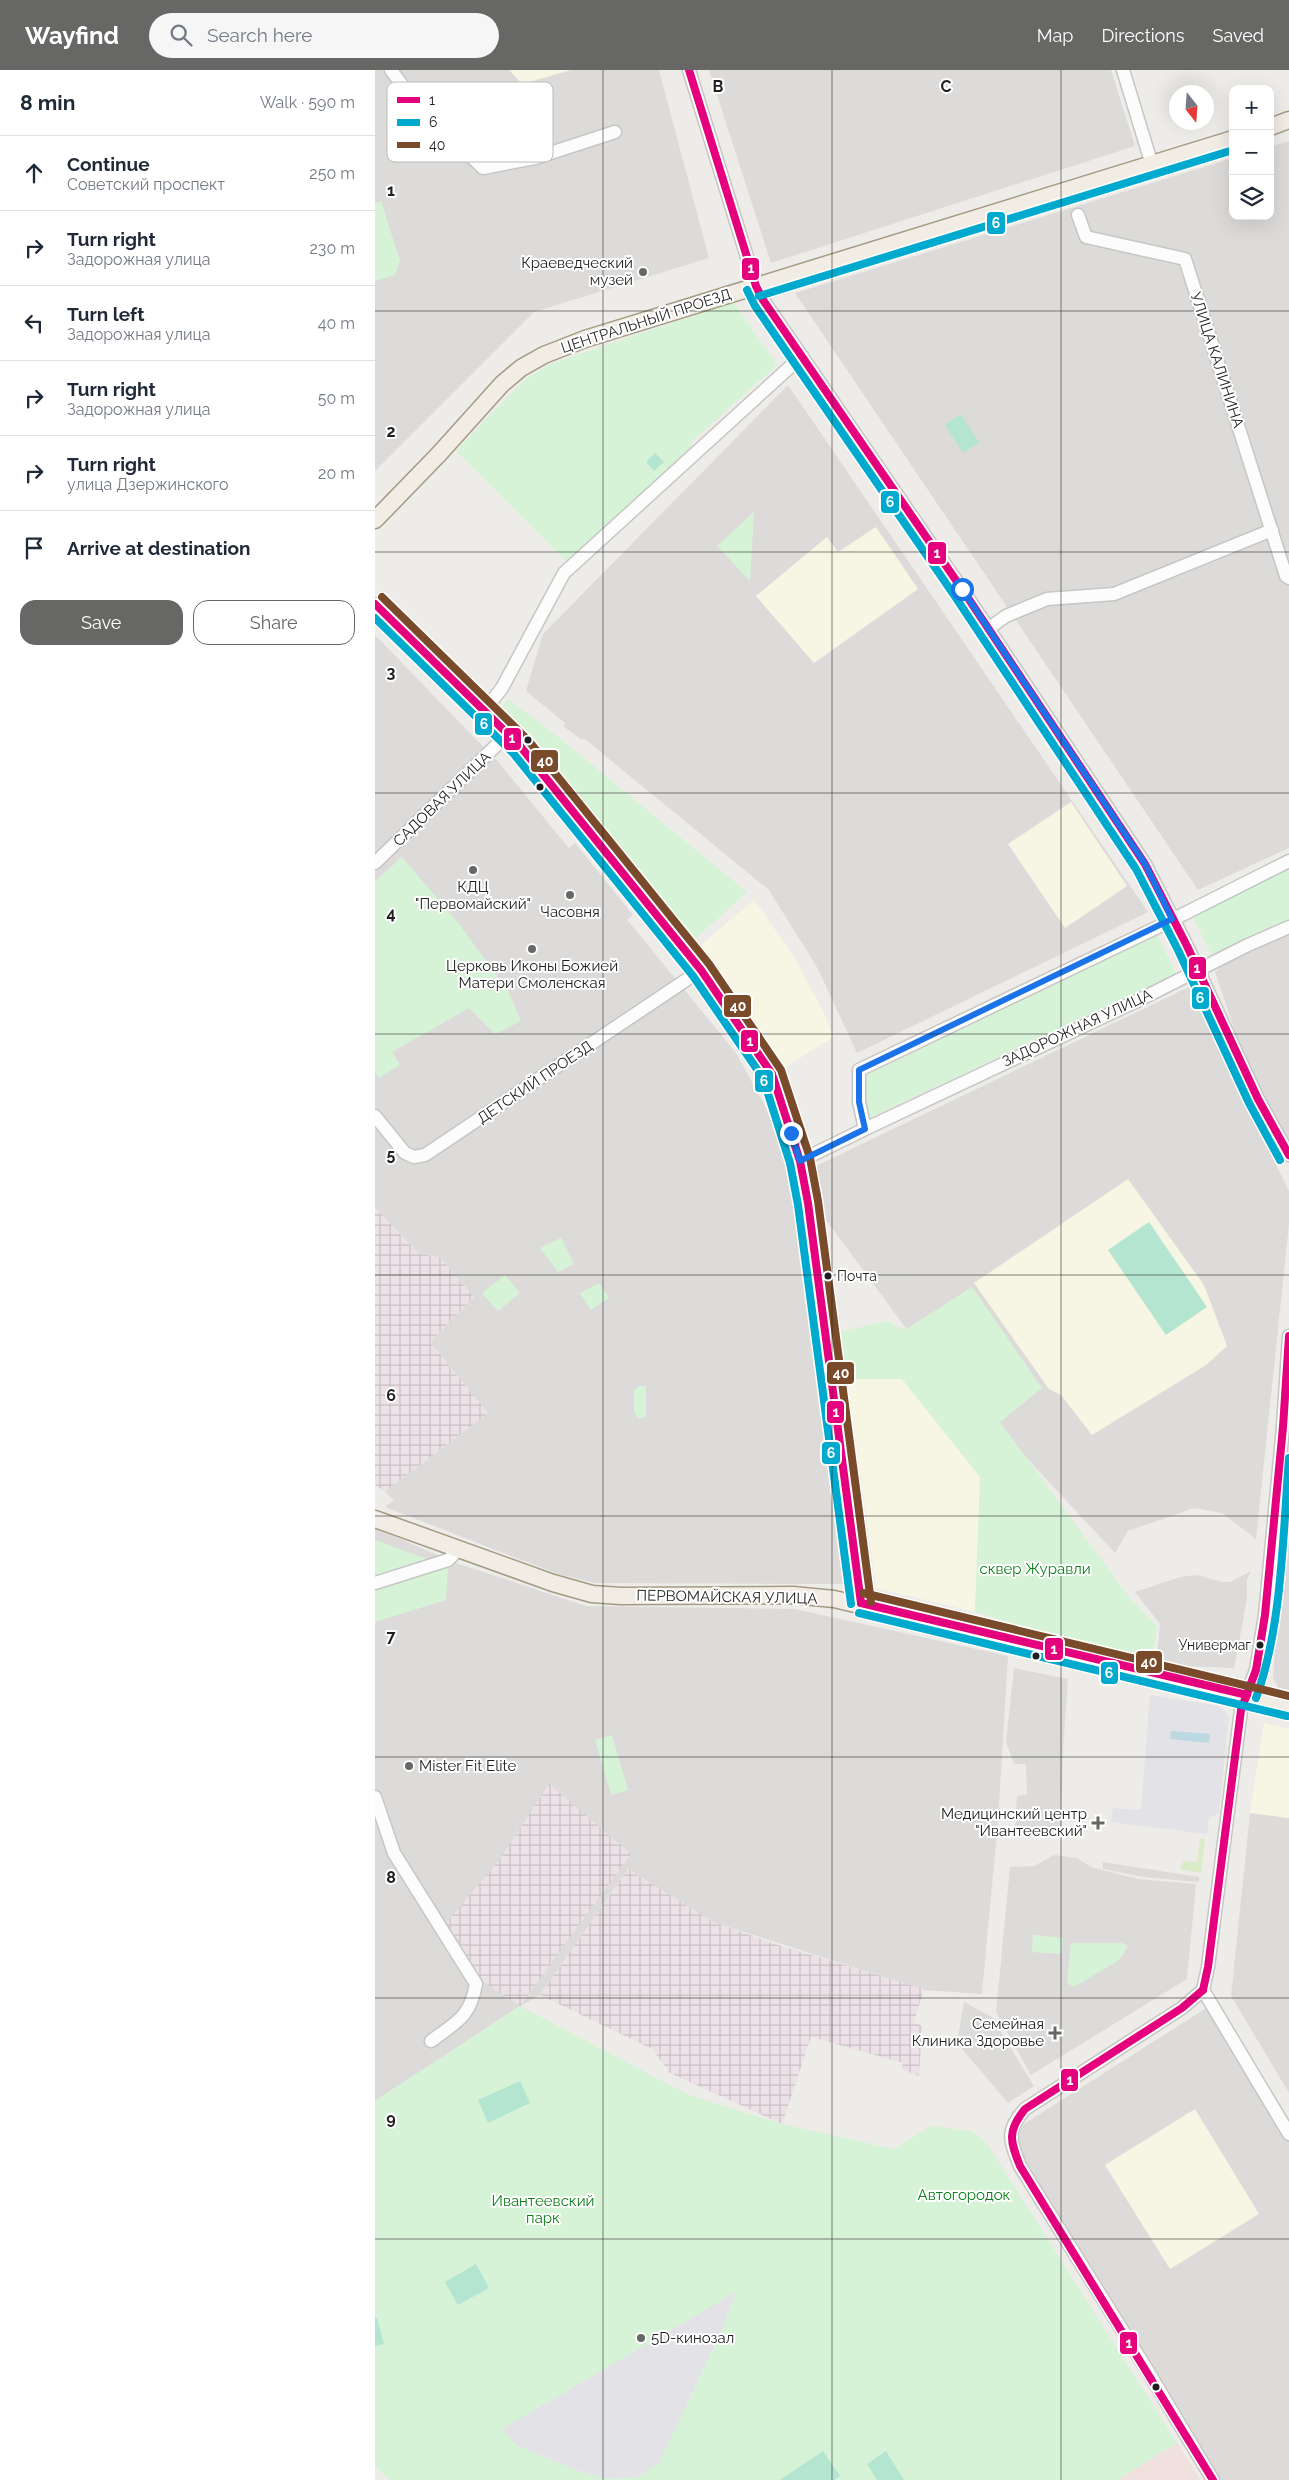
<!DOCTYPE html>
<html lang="en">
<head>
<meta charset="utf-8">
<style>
  body { margin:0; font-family:Raleway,sans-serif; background:#f6f6f7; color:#1f2937 }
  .controls { position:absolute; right:15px; top:15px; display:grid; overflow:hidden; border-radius:10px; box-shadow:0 5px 20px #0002 }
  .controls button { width:45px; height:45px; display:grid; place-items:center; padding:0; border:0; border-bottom:1px solid #e0e1e3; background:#fff; color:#1f2937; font:25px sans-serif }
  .compass { position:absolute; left:794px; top:15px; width:45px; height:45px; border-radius:50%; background:#fff; box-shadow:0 5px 20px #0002; rotate:163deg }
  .stop { position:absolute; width:15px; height:15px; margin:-11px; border:4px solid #1a73e8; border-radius:50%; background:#fff }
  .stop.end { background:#1a73e8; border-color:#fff; box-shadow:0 1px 5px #0008 }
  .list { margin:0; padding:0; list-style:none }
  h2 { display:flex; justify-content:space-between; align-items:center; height:65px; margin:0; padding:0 20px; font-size:21px }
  h2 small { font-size:16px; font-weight:400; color:#747a83 }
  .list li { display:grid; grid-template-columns:32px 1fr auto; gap:15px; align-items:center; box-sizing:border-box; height:75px; padding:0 20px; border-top:1px solid #e0e1e3 }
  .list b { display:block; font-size:19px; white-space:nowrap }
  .list p { margin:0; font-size:16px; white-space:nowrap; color:#747a83 }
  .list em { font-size:16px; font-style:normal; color:#747a83 }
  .actions { display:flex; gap:10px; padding:15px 20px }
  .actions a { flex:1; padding:11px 0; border:1px solid #676765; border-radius:15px; text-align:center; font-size:18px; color:#676765 }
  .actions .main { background:#676765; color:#fff }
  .icon { flex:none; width:28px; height:28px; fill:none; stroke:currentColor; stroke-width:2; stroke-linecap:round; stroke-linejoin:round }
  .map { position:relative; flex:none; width:914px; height:2410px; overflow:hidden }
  header { display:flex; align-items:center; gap:30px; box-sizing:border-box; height:70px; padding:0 25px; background:#676765; color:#fff }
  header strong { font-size:24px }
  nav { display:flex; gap:28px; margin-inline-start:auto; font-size:18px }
  .search { width:350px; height:45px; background:#f6f6f7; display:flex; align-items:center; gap:12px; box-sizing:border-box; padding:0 18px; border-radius:28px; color:#747a83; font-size:19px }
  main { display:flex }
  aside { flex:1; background:#fff }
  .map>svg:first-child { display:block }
  .residential { fill:#dddbd9 }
  .commercial { fill:#f0e0de }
  .industrial { fill:url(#industrial-grid) }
  .education { fill:#f7f6e4 }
  .religious { fill:#dcdbd9 }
  .grass { fill:#daebc7 }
  .park { fill:#d6f3d7; fill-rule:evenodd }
  .pitch { fill:#b4e5d1 }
  .plaza { fill:#e3e2e7 }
  .water { fill:#bcd8e0 }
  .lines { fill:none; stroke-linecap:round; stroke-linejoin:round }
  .minor-casing { stroke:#c6c6c4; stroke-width:15 }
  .major-casing { stroke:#a49b84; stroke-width:19 }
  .minor { stroke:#fcfcfc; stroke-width:12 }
  .major { stroke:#f1ede5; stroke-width:16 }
  .bus-1-casing { stroke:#fff; stroke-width:11 }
  .bus-2-casing { stroke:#fff; stroke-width:11 }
  .bus-3-casing { stroke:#fff; stroke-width:11 }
  .bus-1 { stroke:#e5007d; stroke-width:8 }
  .bus-2 { stroke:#00a9ce; stroke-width:8 }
  .bus-3 { stroke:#7a4b2a; stroke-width:8 }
  .route { stroke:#1a73e8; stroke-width:6 }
  .grid { fill:none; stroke:#1f1f1f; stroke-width:1; stroke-opacity:0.55 }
  .poi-dot { fill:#676765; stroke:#fff; stroke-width:2 }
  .bus-dot { fill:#1f1f1f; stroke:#fff; stroke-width:2 }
  .labels { text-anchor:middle; stroke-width:4; stroke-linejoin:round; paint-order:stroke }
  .bus-label { font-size:14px; fill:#1f1f1f; stroke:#fff; text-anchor:start }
  .poi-label { font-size:15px; fill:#1f1f1f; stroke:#fff; text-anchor:end }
  .street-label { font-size:15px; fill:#1f1f1f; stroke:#fff }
  .park-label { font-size:15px; fill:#0c7f19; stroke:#fff }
  .key { fill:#fff; stroke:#bcbcbc; stroke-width:1 }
  .key-label { font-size:14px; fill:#1f1f1f }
  .grid-label { font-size:16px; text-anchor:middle; font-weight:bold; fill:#1f1f1f; stroke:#fff; stroke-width:4; stroke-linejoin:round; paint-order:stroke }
  .line-badge { stroke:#fff; stroke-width:2 }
  .badge-label { font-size:14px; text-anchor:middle; font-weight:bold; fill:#fff }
</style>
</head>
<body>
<header>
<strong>Wayfind</strong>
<div class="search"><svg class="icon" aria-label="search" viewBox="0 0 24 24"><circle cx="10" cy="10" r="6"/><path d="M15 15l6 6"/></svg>Search here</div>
<nav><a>Map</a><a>Directions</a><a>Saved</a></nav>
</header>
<main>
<aside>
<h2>8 min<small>Walk · 590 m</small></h2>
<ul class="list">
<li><svg class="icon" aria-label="ahead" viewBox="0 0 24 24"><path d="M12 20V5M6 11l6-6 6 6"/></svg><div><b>Continue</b><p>Советский проспект</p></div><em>250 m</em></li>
<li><svg class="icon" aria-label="right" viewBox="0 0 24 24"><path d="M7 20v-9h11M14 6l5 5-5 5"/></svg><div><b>Turn right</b><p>Задорожная улица</p></div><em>230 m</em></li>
<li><svg class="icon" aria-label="left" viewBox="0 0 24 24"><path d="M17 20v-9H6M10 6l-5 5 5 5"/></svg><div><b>Turn left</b><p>Задорожная улица</p></div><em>40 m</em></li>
<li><svg class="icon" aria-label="right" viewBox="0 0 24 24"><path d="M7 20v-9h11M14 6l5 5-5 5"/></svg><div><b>Turn right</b><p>Задорожная улица</p></div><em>50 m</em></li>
<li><svg class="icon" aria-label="right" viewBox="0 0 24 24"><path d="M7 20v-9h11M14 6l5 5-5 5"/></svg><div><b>Turn right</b><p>улица Дзержинского</p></div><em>20 m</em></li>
<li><svg class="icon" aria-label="arrive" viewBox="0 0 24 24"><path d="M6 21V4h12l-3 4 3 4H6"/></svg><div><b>Arrive at destination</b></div></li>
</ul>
<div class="actions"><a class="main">Save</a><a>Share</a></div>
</aside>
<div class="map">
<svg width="914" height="2410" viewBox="0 0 914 2410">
  <defs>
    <pattern id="industrial-grid" width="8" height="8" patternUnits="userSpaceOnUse" patternTransform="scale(1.25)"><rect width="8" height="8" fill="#ebe1e6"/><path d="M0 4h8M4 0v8" fill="none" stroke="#c9c1c5"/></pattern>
  </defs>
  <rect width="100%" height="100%" fill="#eeece8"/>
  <g class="residential">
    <polygon points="0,0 284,0 334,188 159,242 0,401"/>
    <polygon points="334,0 736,0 760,76 396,193"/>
    <polygon points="914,71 914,778 823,820 420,223 858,88 858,146 895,146 895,77"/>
    <polygon points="413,315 773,842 482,983 443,899 394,820 151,621 168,564"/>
    <polygon points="0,565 125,694 361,983 390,1036 405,1069 419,1127 474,1514 220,1513 183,1504 10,1437 19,1430 10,1422 113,1343 55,1272 99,1227 65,1188 43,1183 0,1138"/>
    <polygon points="914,857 914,1085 883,1029 840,902 873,875"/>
    <polygon points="814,917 914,1121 914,1154 881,1469 847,1443 819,1438 753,1461 740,1483 530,1257 449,1147 437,1098"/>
    <polygon points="914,1380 914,1623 905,1621 898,1608"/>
    <polygon points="0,1458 81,1493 211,1536 420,1539 633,1586 623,1751 607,1924 549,1920 338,1852 253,1799 165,1925 145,1936 0,2031"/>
    <polygon points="875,1743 914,1748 914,2023 856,1926"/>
    <polygon points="679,1785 702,1788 716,1797 763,1809 821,1814 812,1909 656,2005 621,1942 635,1797 659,1796"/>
    <polygon points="833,1937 914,2068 914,2410 840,2410 641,2084 641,2059"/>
  </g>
  <polygon class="commercial" points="802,2373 825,2410 742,2410"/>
  <g class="industrial">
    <polygon points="0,1138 43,1183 65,1188 99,1227 55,1272 113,1343 10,1422 0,1415"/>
    <polygon points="174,1714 256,1784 145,1936 107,1911 72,1852 125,1789"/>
    <polygon points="253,1799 338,1852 400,1874 549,1919 539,1952 547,1956 544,2006 526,1999 528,1993 436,1967 407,2054 295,2003 277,1979 165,1925"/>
  </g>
  <g class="education">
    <polygon points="134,0 196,0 147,14"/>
    <polygon points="501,457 543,519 439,593 381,526 452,467 463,482"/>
    <polygon points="696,732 752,816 690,858 633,774"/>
    <polygon points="379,830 418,885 450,945 458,967 406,1000 320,880"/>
    <polygon points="753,1109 829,1215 852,1276 831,1295 717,1365 686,1325 674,1319 599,1213"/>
    <polygon points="472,1309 527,1309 605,1407 600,1542 501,1518"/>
    <polygon points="889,1653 914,1659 914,1748 875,1743"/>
    <polygon points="820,2039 884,2144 795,2199 730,2095"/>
  </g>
  <g class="religious">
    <polygon points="263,581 279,598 207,670 188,656"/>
    <polygon points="200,773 258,845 147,933 90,860"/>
    <polygon points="489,1127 561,1229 534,1248 461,1146"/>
    <polygon points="353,1137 357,1143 309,1169 306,1163"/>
    <polygon points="285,1165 288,1172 214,1207 210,1201"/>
    <polygon points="121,1171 138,1192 100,1223 83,1203"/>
    <polygon points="156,1173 181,1204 156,1224 148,1214 153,1209 140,1192 151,1183 148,1179"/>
    <polygon points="75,1256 95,1279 82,1291 115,1330 109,1335 60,1276 62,1267"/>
    <polygon points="876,1501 872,1510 872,1529 859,1598 781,1595 785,1554 760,1522 805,1507 823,1505 846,1512 855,1512"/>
    <polygon points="639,1598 693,1609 688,1680 686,1763 640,1761 642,1726 652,1725 651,1694 639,1694 631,1672"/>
    <polygon points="728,1792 824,1807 824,1812 768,1807 728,1799"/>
    <polygon points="589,1932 617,1947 659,2016 633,2033 582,1973"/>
    <polygon points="906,2395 914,2408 914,2410 907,2410 900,2399"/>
  </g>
  <polygon class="grass" points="825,1769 830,1769 826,1803 804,1799 809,1791 822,1792"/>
  <g class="park">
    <polygon points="6,131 25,191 20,205 0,211 0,133"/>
    <polygon points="359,232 402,295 314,374 318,378 193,493 81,381 148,311 175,294"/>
    <polygon points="379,442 375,511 342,476"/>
    <polygon points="133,629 176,661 372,822 316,873 285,836 285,831 159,676 163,673 128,636"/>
    <polygon points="27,787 84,854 133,921 146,951 120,964 94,938 17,982 25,995 4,1008 0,1002 0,811"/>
    <polygon points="914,790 914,852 838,887 816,844"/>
    <polygon points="781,863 801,904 492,1049 490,1006"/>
    <polygon points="186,1168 199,1194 183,1202 165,1178"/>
    <polygon points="130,1205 145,1223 123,1241 107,1223"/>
    <polygon points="224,1213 234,1228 216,1240 205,1223"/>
    <polygon points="597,1217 667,1318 625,1352 754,1527 782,1556 777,1595 600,1542 605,1407 527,1309 472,1309 460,1287 459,1263 512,1251 530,1260"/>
    <polygon points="265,1316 271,1316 271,1347 263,1348 259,1342 259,1320"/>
    <polygon points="0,1470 73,1497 71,1530 0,1552"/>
    <polygon points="237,1665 253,1720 236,1725 220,1670"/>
    <polygon points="658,1865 688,1868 686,1884 657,1882"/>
    <polygon points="696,1873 747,1873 753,1876 744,1890 699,1917 692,1913"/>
    <path d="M 145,1936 L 314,2025 L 407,2054 L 519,2079 L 556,2056 L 597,2061 L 613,2075 L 802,2373 L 742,2410 L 15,2410 L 0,2397 L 0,2031 ZM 361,2222 L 346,2262 L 284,2393 L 262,2407 L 233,2409 L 201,2400 L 143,2376 Z"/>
  </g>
  <g class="pitch">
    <polygon points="586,344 604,373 588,383 570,355"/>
    <polygon points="280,383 289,392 279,401 271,392"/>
    <polygon points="774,1152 832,1237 791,1265 733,1180"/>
    <polygon points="145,2011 155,2033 113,2053 103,2030"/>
    <polygon points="101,2194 114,2218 83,2235 70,2212"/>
    <polygon points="0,2248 2,2248 9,2274 0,2276"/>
    <polygon points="448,2381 465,2406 459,2410 405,2410"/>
    <polygon points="511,2381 529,2410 502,2410 492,2394"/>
  </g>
  <g class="plaza">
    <polygon points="775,1625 844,1636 854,1645 844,1743 834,1748 832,1764 736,1752 738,1738 766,1740"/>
    <polygon points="361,2222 346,2262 284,2393 262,2407 233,2409 201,2400 143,2376 127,2359"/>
  </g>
  <polygon class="water" points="796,1661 835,1664 834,1673 795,1669"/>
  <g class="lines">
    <defs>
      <g id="minor">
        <polyline points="16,0 38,30 108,98 160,88 240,62"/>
        <polyline points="314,0 381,216 388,230 587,519 770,794 812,876 883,1029 914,1085"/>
        <polyline points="748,0 777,95"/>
        <polyline points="703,145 711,167 810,189 911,506 914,508"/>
        <polyline points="0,534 145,676 326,900 397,1004 425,1091 433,1133 486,1533"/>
        <polyline points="613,559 631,546 672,529 739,524 897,460"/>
        <polyline points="109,641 127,618 189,503 427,286"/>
        <polyline points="0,793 133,664"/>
        <polyline points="0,1046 30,1083 39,1087 50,1085 326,900"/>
        <polyline points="490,1059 764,930 873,875 914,857"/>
        <polyline points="425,1091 490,1059 484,1032 484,1000 787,855 914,791"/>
        <polyline points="914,1266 908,1357 890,1545 881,1600 866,1640 833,1897 828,1920 914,2064"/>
        <polyline points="0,1513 73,1490 84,1479"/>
        <path d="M 0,1727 L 19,1783 L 101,1914 C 95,1948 81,1952 56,1971"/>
        <path d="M 828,1920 L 807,1938 L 650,2039 C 630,2061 635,2070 645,2096 L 771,2298 L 838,2410"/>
      </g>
      <g id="major">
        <polyline points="895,57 914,50"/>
        <polyline points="0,450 64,384 127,314 146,298 169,285 210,269 858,69"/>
        <polyline points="0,1449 178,1513 217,1524 246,1526 418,1525 459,1529 914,1636"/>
      </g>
    </defs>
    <use href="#minor" class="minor-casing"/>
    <use href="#major" class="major-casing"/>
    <use href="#minor" class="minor"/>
    <use href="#major" class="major"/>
    <defs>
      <g id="bus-1">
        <polyline points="314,0 381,216 388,230 587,519 770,794 812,876 883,1029 914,1085"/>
        <polyline points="0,534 145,676 326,900 397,1004 425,1091 433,1133 486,1533"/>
        <polyline points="486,1533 872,1625"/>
        <polyline points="828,1920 833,1897 866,1640 881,1600 890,1545 908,1357 914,1266"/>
        <path d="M 828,1920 L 807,1938 L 650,2039 C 632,2061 635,2071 645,2096 L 838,2410"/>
      </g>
      <g id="bus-2">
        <polyline points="372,220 380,236 579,525 761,799 803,880 874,1033 905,1090"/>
        <polyline points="384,226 858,80"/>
        <polyline points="0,548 138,683 318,906 388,1008 415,1093 423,1135 476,1534"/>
        <polyline points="484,1543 912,1646"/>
        <path d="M 881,1628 C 907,1558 908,1463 914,1388"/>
      </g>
      <g id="bus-3">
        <polyline points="7,527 153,670 334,894 406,1000 435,1088 443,1131 496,1532"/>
        <polyline points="488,1523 914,1626"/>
      </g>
    </defs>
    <use href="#bus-1" class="bus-1-casing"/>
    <use href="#bus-2" class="bus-2-casing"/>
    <use href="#bus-3" class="bus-3-casing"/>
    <use href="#bus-1" class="bus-1"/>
    <use href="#bus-2" class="bus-2"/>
    <use href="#bus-3" class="bus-3"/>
  </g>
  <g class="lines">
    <polyline class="route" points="416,1063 425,1091 490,1059 484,1032 484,1000 797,849 770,794 587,519"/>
  </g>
  <path class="grid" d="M 228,0 L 228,2410M 457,0 L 457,2410M 686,0 L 686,2410M 0,241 L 914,241M 0,482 L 914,482M 0,723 L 914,723M 0,964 L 914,964M 0,1205 L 914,1205M 0,1446 L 914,1446M 0,1687 L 914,1687M 0,1928 L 914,1928M 0,2169 L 914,2169"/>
  <g class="poi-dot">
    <circle cx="268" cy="202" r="5"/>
    <circle cx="98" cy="800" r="5"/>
    <circle cx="195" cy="825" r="5"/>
    <circle cx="157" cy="879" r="5"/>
    <circle cx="34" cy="1696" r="5"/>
    <path d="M720.5 1745.5h5v5h5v5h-5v5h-5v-5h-5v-5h5z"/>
    <path d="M677.5 1955.5h5v5h5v5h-5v5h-5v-5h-5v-5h5z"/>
    <circle cx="266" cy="2268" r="5"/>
  </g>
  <g class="bus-dot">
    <circle cx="153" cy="670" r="4.5"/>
    <circle cx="165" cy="717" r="4.5"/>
    <circle cx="453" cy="1206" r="4.5"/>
    <circle cx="885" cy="1575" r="4.5"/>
    <circle cx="661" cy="1586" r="4.5"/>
    <circle cx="781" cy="2317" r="4.5"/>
  </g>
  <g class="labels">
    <g class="bus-label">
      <text x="462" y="1211">Почта</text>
      <text x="876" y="1580" text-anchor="end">Универмаг</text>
    </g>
    <g class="poi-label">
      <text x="258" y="198">Краеведческий<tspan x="258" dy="17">музей</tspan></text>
      <text x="98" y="822" text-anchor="middle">КДЦ<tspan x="98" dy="17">"Первомайский"</tspan></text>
      <text x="195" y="847" text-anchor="middle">Часовня</text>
      <text x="157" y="901" text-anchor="middle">Церковь Иконы Божией<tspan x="157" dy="17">Матери Смоленская</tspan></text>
      <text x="44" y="1701" text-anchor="start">Mister Fit Elite</text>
      <text x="712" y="1749">Медицинский центр<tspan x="712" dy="17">"Ивантеевский"</tspan></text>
      <text x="669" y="1959">Семейная<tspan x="669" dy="17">Клиника Здоровье</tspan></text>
      <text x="276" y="2273" text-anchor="start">5D-кинозал</text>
    </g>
    <g class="street-label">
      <text transform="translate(271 251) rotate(-18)" y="5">ЦЕНТРАЛЬНЫЙ ПРОЕЗД</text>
      <text transform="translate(842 290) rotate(72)" y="5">УЛИЦА КАЛИНИНА</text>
      <text transform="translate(67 729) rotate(-44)" y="5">САДОВАЯ УЛИЦА</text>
      <text transform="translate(702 958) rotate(-25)" y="5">ЗАДОРОЖНАЯ УЛИЦА</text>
      <text transform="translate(160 1012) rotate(-34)" y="5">ДЕТСКИЙ ПРОЕЗД</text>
      <text transform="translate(352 1527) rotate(1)" y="5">ПЕРВОМАЙСКАЯ УЛИЦА</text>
    </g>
    <g class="park-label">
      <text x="660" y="1504">сквер Журавли</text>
      <text x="589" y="2130">Автогородок</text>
      <text x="168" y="2136">Ивантеевский<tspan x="168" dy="17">парк</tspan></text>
    </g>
  </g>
  <rect x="12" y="12" width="166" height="80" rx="8" class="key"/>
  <rect x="22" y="27" width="23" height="6" fill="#e5007d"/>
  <rect x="22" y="49" width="23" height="7" fill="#00a9ce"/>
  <rect x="22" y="72" width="23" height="6" fill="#7a4b2a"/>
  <g class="key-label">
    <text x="54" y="35">1</text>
    <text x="54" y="57">6</text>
    <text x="54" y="80">40</text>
  </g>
  <g class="grid-label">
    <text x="343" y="22">B</text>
    <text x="571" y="22">C</text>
    <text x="16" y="126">1</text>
    <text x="16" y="367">2</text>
    <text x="16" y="608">3</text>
    <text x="16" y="849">4</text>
    <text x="16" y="1090">5</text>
    <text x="16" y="1331">6</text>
    <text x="16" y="1572">7</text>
    <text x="16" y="1813">8</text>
    <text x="16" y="2054">9</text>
  </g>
  <g class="line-badge">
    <rect x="611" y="141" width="20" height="24" rx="5" fill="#00a9ce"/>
    <rect x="366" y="187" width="19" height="24" rx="5" fill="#e5007d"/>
    <rect x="505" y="420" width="20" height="24" rx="5" fill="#00a9ce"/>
    <rect x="552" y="471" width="20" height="24" rx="5" fill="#e5007d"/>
    <rect x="99" y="642" width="19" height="24" rx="5" fill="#00a9ce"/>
    <rect x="128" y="657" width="19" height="24" rx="5" fill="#e5007d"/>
    <rect x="155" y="679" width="29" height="24" rx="5" fill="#7a4b2a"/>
    <rect x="813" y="886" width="19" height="24" rx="5" fill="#e5007d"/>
    <rect x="816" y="916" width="19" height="24" rx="5" fill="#00a9ce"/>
    <rect x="348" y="924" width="29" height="24" rx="5" fill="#7a4b2a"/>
    <rect x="365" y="959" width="19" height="24" rx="5" fill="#e5007d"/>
    <rect x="379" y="999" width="20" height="24" rx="5" fill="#00a9ce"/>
    <rect x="451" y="1291" width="29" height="24" rx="5" fill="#7a4b2a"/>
    <rect x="451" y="1330" width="19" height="24" rx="5" fill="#e5007d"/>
    <rect x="446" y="1371" width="20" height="24" rx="5" fill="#00a9ce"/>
    <rect x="669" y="1567" width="20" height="24" rx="5" fill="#e5007d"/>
    <rect x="760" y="1580" width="28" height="24" rx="5" fill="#7a4b2a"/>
    <rect x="725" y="1591" width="19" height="24" rx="5" fill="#00a9ce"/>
    <rect x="685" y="1998" width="19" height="24" rx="5" fill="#e5007d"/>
    <rect x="744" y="2261" width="19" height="24" rx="5" fill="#e5007d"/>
  </g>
  <g class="badge-label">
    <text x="621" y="158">6</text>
    <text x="376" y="203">1</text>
    <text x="515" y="437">6</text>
    <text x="562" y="488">1</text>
    <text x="109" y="659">6</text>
    <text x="137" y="673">1</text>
    <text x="170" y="696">40</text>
    <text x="822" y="903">1</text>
    <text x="825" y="933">6</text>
    <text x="363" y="941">40</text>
    <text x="375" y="976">1</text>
    <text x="389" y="1016">6</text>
    <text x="466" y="1308">40</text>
    <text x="461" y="1347">1</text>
    <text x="456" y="1388">6</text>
    <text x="679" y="1584">1</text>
    <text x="774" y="1597">40</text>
    <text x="734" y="1608">6</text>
    <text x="695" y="2015">1</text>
    <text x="754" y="2278">1</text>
  </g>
</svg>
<div class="controls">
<button>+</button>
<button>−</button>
<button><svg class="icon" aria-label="layers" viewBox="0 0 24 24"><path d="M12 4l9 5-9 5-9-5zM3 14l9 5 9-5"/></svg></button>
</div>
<svg class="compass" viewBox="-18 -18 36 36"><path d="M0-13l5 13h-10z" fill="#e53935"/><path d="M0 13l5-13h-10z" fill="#747a83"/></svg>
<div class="stop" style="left:587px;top:519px"></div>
<div class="stop end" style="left:416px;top:1063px"></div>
</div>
</main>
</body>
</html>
